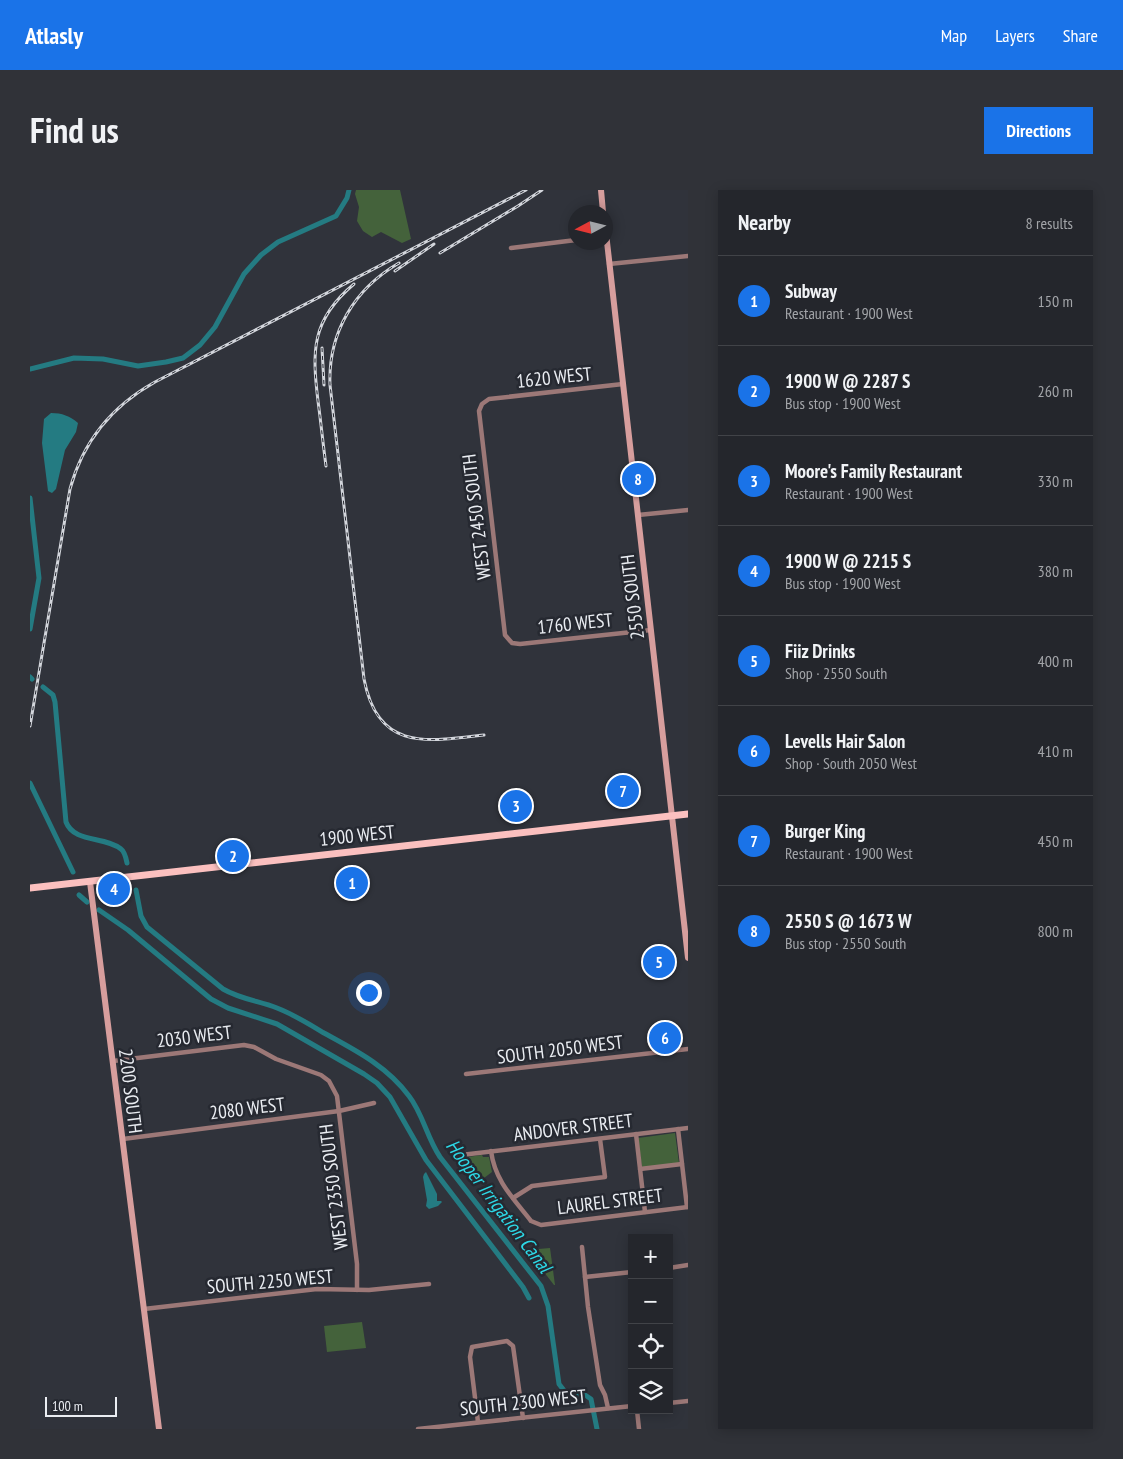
<!DOCTYPE html>
<html lang="en">
<head>
<meta charset="utf-8">
<style>
  body { margin:0; font-family:"PT Sans Narrow",sans-serif; background:#303238; color:#f1f3f6 }
  .controls { position:absolute; right:15px; bottom:15px; display:grid; overflow:hidden; border-radius:0px; box-shadow:0 2px 12px #0003 }
  .controls button { width:45px; height:45px; display:grid; place-items:center; padding:0; border:0; border-bottom:1px solid #414348; background:#24262c; color:#f1f3f6; font:25px sans-serif }
  .compass { position:absolute; left:538px; top:15px; width:45px; height:45px; border-radius:50%; background:#24262c; box-shadow:0 2px 12px #0003; rotate:263deg }
  .scale { position:absolute; left:15px; bottom:12px; width:72px; box-sizing:border-box; padding-left:5px; border:2px solid #eaedf2; border-top:0; font-size:14px; line-height:18px; white-space:nowrap; color:#eaedf2; -webkit-text-stroke:4px #262931; paint-order:stroke }
  .you { position:absolute; left:338px; top:802px; width:18px; height:18px; margin:-12px; border:4px solid #fff; border-radius:50%; background:#1a73e8; box-shadow:0 0 0 8px #1a73e833 }
  .badge { display:grid; place-items:center; width:32px; height:32px; border-radius:50%; background:#1a73e8; color:#fff; font-size:16px; font-weight:700 }
  .pin { position:absolute; translate:-50% -50%; border:2px solid #fff; box-shadow:0 1px 5px #0006 }
  .list { margin:0; padding:0; list-style:none }
  h2 { display:flex; justify-content:space-between; align-items:center; height:65px; margin:0; padding:0 20px; font-size:21px }
  h2 small { font-size:16px; font-weight:400; color:#a3a5a9 }
  .list li { display:grid; grid-template-columns:32px 1fr auto; gap:15px; align-items:center; box-sizing:border-box; height:90px; padding:0 20px; border-top:1px solid #414348 }
  .list b { display:block; font-size:19px; white-space:nowrap }
  .list p { margin:0; font-size:16px; white-space:nowrap; color:#a3a5a9 }
  .list em { font-size:16px; font-style:normal; color:#a3a5a9 }
  .icon { flex:none; width:28px; height:28px; fill:none; stroke:currentColor; stroke-width:2; stroke-linecap:round; stroke-linejoin:round }
  .map { position:relative; flex:none; width:658px; height:1239px; overflow:hidden; border-radius:0px }
  header { display:flex; align-items:center; gap:30px; box-sizing:border-box; height:70px; padding:0 25px; background:#1a73e8; color:#fff }
  header strong { font-size:24px }
  nav { display:flex; gap:28px; margin-inline-start:auto; font-size:18px }
  .intro { display:flex; align-items:center; justify-content:space-between; box-sizing:border-box; height:120px; padding:0 30px }
  h1 { margin:0; font-size:35px }
  .button { padding:12px 22px; border-radius:0px; background:#1a73e8; color:#fff; font-size:18px; font-weight:700 }
  main { display:flex; gap:30px; padding:0 30px }
  aside { flex:1; background:#24262c; border-radius:0px; box-shadow:0 2px 12px #0003 }
  .map>svg:first-child { display:block }
  .green { fill:#44623b }
  .water { fill:#247b82 }
  .lines { fill:none; stroke-linecap:round; stroke-linejoin:round }
  .canal { stroke:#247b82; stroke-width:5 }
  .street { stroke:#9c7877; stroke-width:4.5 }
  .secondary { stroke:#d79e9d; stroke-width:6 }
  .primary { stroke:#fbc0bf; stroke-width:7 }
  .rail-casing { stroke:#d3d6dc; stroke-width:3 }
  .rail { stroke:#262931; stroke-width:1; stroke-dasharray:4; stroke-linecap:butt }
  .labels { text-anchor:middle; stroke-width:5; stroke-linejoin:round; paint-order:stroke }
  .street-label { font-size:19px; fill:#eaedf2; stroke:#262931 }
  .water-label { font-size:20px; font-style:italic; fill:#2dd8e6; stroke:#262931 }
</style>
</head>
<body>
<header>
<strong>Atlasly</strong>
<nav><a>Map</a><a>Layers</a><a>Share</a></nav>
</header>
<div class="intro"><h1>Find us</h1><a class="button">Directions</a></div>
<main>
<div class="map">
<svg width="658" height="1239" viewBox="0 0 658 1239">
  <rect width="100%" height="100%" fill="#30333b"/>
  <g class="green">
    <polygon points="326,0 370,0 381,49 372,53 351,42 342,47 333,41 327,31 329,17 325,4"/>
    <polygon points="645,943 649,973 612,978 608,948"/>
    <polygon points="428,963 429,967 431,968 452,965 453,967 459,967 462,982 446,994 424,964"/>
    <polygon points="520,1058 525,1095 524,1095 497,1060"/>
    <polygon points="332,1132 336,1158 297,1162 294,1136"/>
  </g>
  <g class="water">
    <path d="M 21,223 C 32,223 40,226 48,233 L 46,242 L 35,260 L 26,299 L 22,303 L 18,301 L 12,253 L 14,229 Z"/>
    <polygon points="396,982 407,1004 407,1011 411,1011 412,1012 408,1016 399,1019 396,1016 397,1010 393,987 394,984"/>
  </g>
  <g class="lines">
    <g class="canal">
      <polyline points="0,179 44,168 73,169 108,176 136,172 153,168 170,155 185,137 214,84 231,65 248,52 306,26 317,8 319,0"/>
      <polyline points="0,308 9,388 0,439"/>
      <polyline points="0,487 2,489"/>
      <path d="M 13,497 L 23,505 L 25,512 L 36,632 C 44,653 75,646 91,659 C 95,662 96,668 97,673"/>
      <polyline points="0,593 43,682"/>
      <path d="M 106,700 L 111,726 L 117,737 L 193,799 C 210,809 229,811 247,818 C 263,824 279,834 294,843 C 325,860 357,876 379,906 C 393,924 397,948 410,967 L 511,1096 L 518,1116 L 529,1194 L 536,1203 L 555,1205 L 561,1209 L 567,1239"/>
      <polyline points="49,705 57,712"/>
      <polyline points="69,720 98,740 181,809 198,818 247,834 334,884 347,893 360,907 396,970 493,1097 499,1108"/>
    </g>
    <g class="street">
      <polyline points="481,58 546,50"/>
      <polyline points="579,74 658,66"/>
      <polyline points="593,194 459,209 452,214 449,221 475,445 482,453 490,454 621,440"/>
      <polyline points="608,325 658,320"/>
      <polyline points="83,871 214,855 224,857 246,869 291,885 299,891 307,906 327,1074 327,1100"/>
      <polyline points="436,884 658,859"/>
      <polyline points="648,939 657,1017"/>
      <polyline points="606,944 615,1022"/>
      <polyline points="93,949 309,921 344,913"/>
      <path d="M 461,961 C 465,991 483,1008 501,1031 L 511,1035 L 658,1017"/>
      <polyline points="431,965 658,938"/>
      <polyline points="610,979 652,974"/>
      <polyline points="483,1008 502,996 575,987 570,949"/>
      <polyline points="552,1057 558,1117 570,1195 575,1205 578,1218"/>
      <polyline points="639,1078 658,1075"/>
      <polyline points="555,1087 602,1082"/>
      <polyline points="114,1119 287,1099 339,1100 399,1094"/>
      <polyline points="639,1213 658,1211"/>
      <polyline points="607,1220 609,1239"/>
      <polyline points="448,1232 440,1167 442,1157 477,1151 483,1156 493,1228"/>
      <polyline points="388,1239 602,1216"/>
    </g>
    <g class="secondary">
      <polyline points="571,0 573,22"/>
      <polyline points="576,43 658,768"/>
      <polyline points="60,692 129,1239"/>
    </g>
    <polyline class="primary" points="0,698 658,624"/>
    <defs>
      <g id="rail">
        <polyline points="410,63 488,16 512,0"/>
        <path d="M 369,73 C 324,99 298,143 300,195 L 334,489 C 348,561 396,552 454,545"/>
        <polyline points="365,81 404,54"/>
        <polyline points="292,158 294,195"/>
        <path d="M 296,276 C 293,254 291,233 288,211 C 282,161 281,130 324,94"/>
        <path d="M 0,536 L 40,299 C 53,251 82,216 125,192 L 496,0"/>
      </g>
    </defs>
    <use href="#rail" class="rail-casing"/>
    <use href="#rail" class="rail"/>
  </g>
  <g class="labels">
    <g class="street-label">
      <text transform="translate(524 187) rotate(-6)" y="7">1620 WEST</text>
      <text transform="translate(446 327) rotate(-97)" y="7">WEST 2450 SOUTH</text>
      <text transform="translate(602 407) rotate(-97)" y="7">2550 SOUTH</text>
      <text transform="translate(545 433) rotate(-6)" y="7">1760 WEST</text>
      <text transform="translate(327 645) rotate(-6)" y="7">1900 WEST</text>
      <text transform="translate(164 846) rotate(-7)" y="7">2030 WEST</text>
      <text transform="translate(530 859) rotate(-7)" y="7">SOUTH 2050 WEST</text>
      <text transform="translate(101 901) rotate(83)" y="7">2200 SOUTH</text>
      <text transform="translate(217 918) rotate(-7)" y="7">2080 WEST</text>
      <text transform="translate(543 937) rotate(-7)" y="7">ANDOVER STREET</text>
      <text transform="translate(303 997) rotate(-97)" y="7">WEST 2350 SOUTH</text>
      <text transform="translate(580 1011) rotate(-7)" y="7">LAUREL STREET</text>
      <text transform="translate(240 1091) rotate(-5)" y="7">SOUTH 2250 WEST</text>
      <text transform="translate(493 1212) rotate(-6)" y="7">SOUTH 2300 WEST</text>
    </g>
    <g class="water-label">
      <text transform="translate(469 1016) rotate(53)" y="7">Hooper Irrigation Canal</text>
    </g>
  </g>
</svg>
<div class="controls">
<button>+</button>
<button>−</button>
<button><svg class="icon" aria-label="locate" viewBox="0 0 24 24"><circle cx="12" cy="12" r="6"/><path d="M12 2v4M12 18v4M2 12h4M18 12h4"/></svg></button>
<button><svg class="icon" aria-label="layers" viewBox="0 0 24 24"><path d="M12 4l9 5-9 5-9-5zM3 14l9 5 9-5"/></svg></button>
</div>
<svg class="compass" viewBox="-18 -18 36 36"><path d="M0-13l5 13h-10z" fill="#e53935"/><path d="M0 13l5-13h-10z" fill="#a3a5a9"/></svg>
<div class="scale">100 m</div>
<div class="you"></div>
<div class="pin badge" style="left:322px;top:693px">1</div>
<div class="pin badge" style="left:203px;top:666px">2</div>
<div class="pin badge" style="left:486px;top:616px">3</div>
<div class="pin badge" style="left:84px;top:699px">4</div>
<div class="pin badge" style="left:629px;top:772px">5</div>
<div class="pin badge" style="left:635px;top:848px">6</div>
<div class="pin badge" style="left:593px;top:601px">7</div>
<div class="pin badge" style="left:608px;top:289px">8</div>
</div>
<aside>
<h2>Nearby<small>8 results</small></h2>
<ul class="list">
<li><span class="badge">1</span><div><b>Subway</b><p>Restaurant · 1900 West</p></div><em>150 m</em></li>
<li><span class="badge">2</span><div><b>1900 W @ 2287 S</b><p>Bus stop · 1900 West</p></div><em>260 m</em></li>
<li><span class="badge">3</span><div><b>Moore's Family Restaurant</b><p>Restaurant · 1900 West</p></div><em>330 m</em></li>
<li><span class="badge">4</span><div><b>1900 W @ 2215 S</b><p>Bus stop · 1900 West</p></div><em>380 m</em></li>
<li><span class="badge">5</span><div><b>Fiiz Drinks</b><p>Shop · 2550 South</p></div><em>400 m</em></li>
<li><span class="badge">6</span><div><b>Levells Hair Salon</b><p>Shop · South 2050 West</p></div><em>410 m</em></li>
<li><span class="badge">7</span><div><b>Burger King</b><p>Restaurant · 1900 West</p></div><em>450 m</em></li>
<li><span class="badge">8</span><div><b>2550 S @ 1673 W</b><p>Bus stop · 2550 South</p></div><em>800 m</em></li>
</ul>
</aside>
</main>
</body>
</html>
